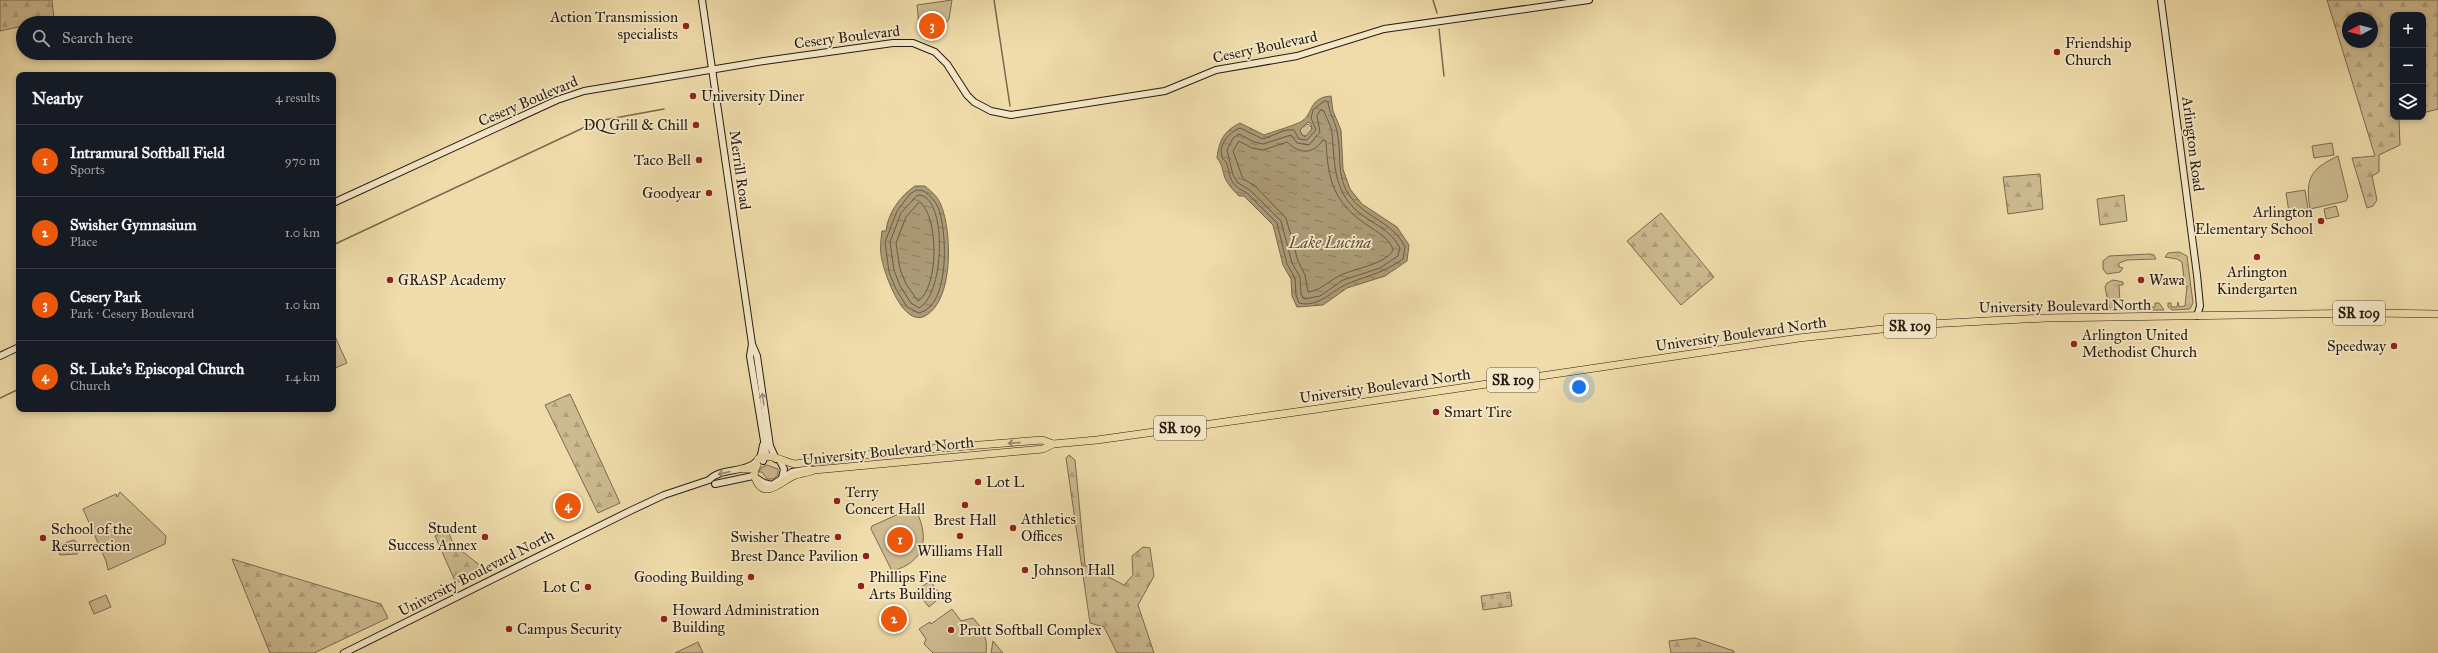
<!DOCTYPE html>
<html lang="en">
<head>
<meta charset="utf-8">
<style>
  body { margin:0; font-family:"IM FELL Great Primer",serif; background:#20242c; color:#f1f3f6 }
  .controls { position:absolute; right:12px; top:12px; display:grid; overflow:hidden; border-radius:8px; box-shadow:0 2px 6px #0003 }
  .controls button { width:36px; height:36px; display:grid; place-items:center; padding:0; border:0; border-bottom:1px solid #363941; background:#171b24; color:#f1f3f6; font:20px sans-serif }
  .compass { position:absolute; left:2342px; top:12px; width:36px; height:36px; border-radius:50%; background:#171b24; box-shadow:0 2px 6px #0003; rotate:263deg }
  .you { position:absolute; left:1579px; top:387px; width:14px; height:14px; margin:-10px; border:3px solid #fff; border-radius:50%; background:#1a73e8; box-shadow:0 0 0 6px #1a73e833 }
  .badge { display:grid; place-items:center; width:26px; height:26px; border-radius:50%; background:#ea580c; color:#fff; font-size:13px; font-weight:700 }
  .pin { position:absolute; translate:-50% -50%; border:2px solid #fff; box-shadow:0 1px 4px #0006 }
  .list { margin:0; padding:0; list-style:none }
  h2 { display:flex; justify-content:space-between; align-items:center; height:52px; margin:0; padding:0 16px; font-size:17px }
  h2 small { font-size:13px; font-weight:400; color:#9ea1a6 }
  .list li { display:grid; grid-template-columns:26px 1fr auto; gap:12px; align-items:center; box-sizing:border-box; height:72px; padding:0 16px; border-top:1px solid #363941 }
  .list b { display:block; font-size:15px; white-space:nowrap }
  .list p { margin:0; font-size:13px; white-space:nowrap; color:#9ea1a6 }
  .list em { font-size:13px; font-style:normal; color:#9ea1a6 }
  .icon { flex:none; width:22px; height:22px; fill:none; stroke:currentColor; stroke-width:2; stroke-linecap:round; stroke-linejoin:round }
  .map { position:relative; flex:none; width:2438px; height:653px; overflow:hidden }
  .search { position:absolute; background:#171b24; box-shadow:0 2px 6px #0003; left:16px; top:16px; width:320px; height:44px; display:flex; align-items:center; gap:10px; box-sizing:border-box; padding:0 14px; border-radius:22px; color:#9ea1a6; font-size:15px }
  .panel { position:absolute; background:#171b24; box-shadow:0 2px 6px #0003; left:16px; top:72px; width:320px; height:340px; border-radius:8px }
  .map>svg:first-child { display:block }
  .grass { fill:url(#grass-tufts); stroke:#7a6b50 }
  .forest { fill:url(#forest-firs); stroke:#7a6b50; fill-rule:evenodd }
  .cemetery { fill:url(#cemetery-stones); stroke:#7a6b50 }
  .green { fill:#cdbb90; stroke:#7a6b50 }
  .water { fill:url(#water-ripples); stroke:#76674d; fill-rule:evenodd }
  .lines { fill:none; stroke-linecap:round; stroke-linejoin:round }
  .shore { stroke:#685a43; stroke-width:1 }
  .stream { stroke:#76674d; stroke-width:1.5 }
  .secondary-casing { stroke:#261b10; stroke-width:8 }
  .primary-casing { stroke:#261b10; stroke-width:8 }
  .secondary { stroke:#f5e8c8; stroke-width:6 }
  .primary { stroke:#efdcaa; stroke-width:7 }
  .oneway { stroke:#988c75 }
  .oneway2 { stroke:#958565 }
  .poi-dot { fill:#8f2418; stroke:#f5e8c8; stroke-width:1.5 }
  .labels { text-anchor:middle; stroke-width:3.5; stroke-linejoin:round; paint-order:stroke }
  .shield { fill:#f5e8c8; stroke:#645847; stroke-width:1 }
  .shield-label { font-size:14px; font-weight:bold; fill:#261b10 }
  .poi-label { font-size:15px; fill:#261b10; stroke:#f5e8c8; text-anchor:start }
  .street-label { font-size:15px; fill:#261b10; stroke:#f5e8c8 }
  .water-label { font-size:16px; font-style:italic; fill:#5b4e39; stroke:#f5e8c8 }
</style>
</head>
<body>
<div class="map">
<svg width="2438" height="653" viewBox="0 0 2438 653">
  <defs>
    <pattern id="grass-tufts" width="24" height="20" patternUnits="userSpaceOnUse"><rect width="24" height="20" fill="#cdbb90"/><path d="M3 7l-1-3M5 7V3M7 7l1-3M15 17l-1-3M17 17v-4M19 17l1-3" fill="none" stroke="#b0a07b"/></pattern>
    <pattern id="forest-firs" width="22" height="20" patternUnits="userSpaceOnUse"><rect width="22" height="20" fill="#cdbb90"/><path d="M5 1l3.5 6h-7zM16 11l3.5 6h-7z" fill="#b0a07b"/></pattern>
    <pattern id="cemetery-stones" width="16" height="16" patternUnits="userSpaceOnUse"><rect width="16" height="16" fill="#cdbb90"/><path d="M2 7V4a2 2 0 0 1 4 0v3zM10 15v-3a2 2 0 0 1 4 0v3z" fill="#b0a07b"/></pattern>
    <pattern id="water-ripples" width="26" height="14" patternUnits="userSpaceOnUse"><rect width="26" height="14" fill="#ab9a76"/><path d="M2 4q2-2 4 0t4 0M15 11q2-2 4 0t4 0" fill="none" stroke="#8b7d5f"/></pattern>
  </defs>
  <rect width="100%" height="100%" fill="#efdcaa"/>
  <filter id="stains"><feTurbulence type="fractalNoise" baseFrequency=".005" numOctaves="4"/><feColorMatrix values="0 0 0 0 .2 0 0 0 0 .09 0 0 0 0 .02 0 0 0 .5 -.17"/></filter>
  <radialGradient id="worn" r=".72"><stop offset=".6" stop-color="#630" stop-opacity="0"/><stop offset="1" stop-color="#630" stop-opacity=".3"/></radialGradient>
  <g class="grass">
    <polygon points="2179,252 2187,256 2193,303 2190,309 2172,310 2168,307 2168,303 2171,303 2171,307 2177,307 2178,302 2179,307 2185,306 2187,286 2185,286 2182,262 2177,259 2165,257 2168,253"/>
    <polygon points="2150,254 2154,255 2156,259 2127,260 2119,263 2119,267 2123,268 2120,272 2107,274 2103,269 2103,261 2109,256"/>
    <polygon points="2113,280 2123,282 2123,285 2119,285 2120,302 2125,303 2126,308 2155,307 2155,303 2159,303 2164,310 2110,310 2105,287 2107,283"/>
    <polygon points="767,465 778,469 778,475 773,479 767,479 762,472 759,472 761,468"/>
    <polygon points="698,642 703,653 675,653"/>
  </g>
  <g class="forest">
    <polygon points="0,0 52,0 54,19 23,23 23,26 0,31"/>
    <path d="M 2327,0 L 2438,0 L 2438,109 L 2423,113 L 2423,15 L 2393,15 L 2393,117 L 2410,117 L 2399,120 L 2400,145 L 2379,155 L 2379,172 L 2372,176 L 2377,200 L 2373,206 L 2367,208 L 2352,158 L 2375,156 ZM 2348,18 L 2372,18 L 2372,42 L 2348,42 Z"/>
    <circle cx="1306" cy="130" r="6"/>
    <polygon points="2040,174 2043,209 2008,214 2003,177"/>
    <polygon points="2124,195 2127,221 2100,225 2097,199"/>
    <polygon points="1661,213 1714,277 1681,305 1627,241"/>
    <polygon points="570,394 620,503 598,513 545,405"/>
    <polygon points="1069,455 1075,460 1085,565 1124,585 1133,575 1132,556 1143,547 1150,548 1154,576 1138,605 1154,653 1117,653 1104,627 1090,623 1066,458"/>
    <polygon points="444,532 449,533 453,544 482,567 480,571 459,582 455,581 435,536"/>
    <polygon points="232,559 381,604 388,618 314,653 270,653"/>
    <polygon points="1695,638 1734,651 1734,653 1671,653 1669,641"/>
  </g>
  <polygon class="cemetery" points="1510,592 1512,606 1483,610 1481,596"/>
  <g class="green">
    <polygon points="952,0 949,19 934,41 920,34 917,5"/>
    <polygon points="2332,143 2334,155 2314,158 2312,146"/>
    <path d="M 2338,156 L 2348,197 L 2346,201 L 2310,209 C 2305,179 2310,169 2338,156 Z"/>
    <polygon points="2305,190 2308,209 2289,212 2286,193"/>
    <polygon points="2336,206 2339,216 2326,219 2324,209"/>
    <polygon points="333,332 347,363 333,369"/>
    <polygon points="120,492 166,536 165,544 108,570 106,561 83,509 116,494 117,497"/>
    <path d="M 914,507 C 930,535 927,562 892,571 L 871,529 L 872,526 Z"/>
    <polygon points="74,540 82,547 77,554 60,555 58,549 61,544"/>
    <polygon points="930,581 942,596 929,607 916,591"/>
    <polygon points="106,595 111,607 94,614 89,602"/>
    <path d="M 952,609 L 961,621 L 973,618 C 983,629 988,638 986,653 L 933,653 L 924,644 L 926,639 L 919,629 L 930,622 L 931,624 Z"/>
    <polygon points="993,641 1003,653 991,653"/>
  </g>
  <g class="water">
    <path d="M 1331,96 L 1333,111 L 1341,130 L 1343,169 L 1350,189 L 1362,204 L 1397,227 L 1409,245 L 1407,261 L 1385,276 L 1347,288 L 1323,305 L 1297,307 L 1292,296 L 1291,279 L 1283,265 L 1273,225 L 1244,196 L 1239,196 C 1234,191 1228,185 1225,178 C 1222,170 1223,165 1217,158 C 1219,140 1224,131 1240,123 L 1264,135 C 1269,133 1299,124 1302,121 C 1314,113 1308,98 1331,96 ZM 1308,122 L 1311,124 L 1312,129 L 1305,137 L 1302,135 L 1300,130 Z"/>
    <path d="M 915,186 L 925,186 C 932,192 938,197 941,205 C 952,231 954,301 925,316 C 902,328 883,270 881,255 C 880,247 881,239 882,231 L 886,231 C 888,213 900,196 915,186 Z"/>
  </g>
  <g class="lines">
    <g class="shore">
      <path d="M 1325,101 L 1328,102 C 1329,113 1335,121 1337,131 C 1343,160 1333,184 1360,207 C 1376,221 1395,226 1405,247 L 1403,259 C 1381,274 1369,275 1347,284 C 1331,291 1319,308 1299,303 L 1296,295 L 1295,278 L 1287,264 L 1277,223 L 1247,193 C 1231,185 1231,181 1227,164 C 1226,161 1222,159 1222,156 C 1218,144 1230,132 1240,128 L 1263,139 L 1286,130 L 1294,130 L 1299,139 L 1307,140 L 1316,130 L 1311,118 L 1313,110 Z"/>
      <path d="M 1321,110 L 1324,111 C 1326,118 1332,126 1332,134 C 1335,163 1333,189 1356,210 C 1371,224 1390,228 1400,248 L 1398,256 L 1380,268 L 1343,280 L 1320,296 L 1304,299 L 1301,294 L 1300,277 L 1292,263 L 1281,221 L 1250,190 L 1238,183 L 1233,175 L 1227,150 L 1233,138 L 1239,134 L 1254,142 L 1263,144 L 1291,135 L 1297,143 L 1309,145 L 1320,132 L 1317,116 Z"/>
      <path d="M 1323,140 L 1326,141 C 1328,180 1333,202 1367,225 C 1377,232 1388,237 1393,249 C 1390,263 1353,269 1341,275 C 1328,281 1322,290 1308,292 L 1305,275 L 1298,261 L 1286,218 L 1254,185 L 1243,179 L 1233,151 L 1239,141 L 1252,148 L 1263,150 L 1287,142 C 1299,154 1313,155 1323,140 Z"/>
      <path d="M 917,190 L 924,191 C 929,195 935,200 938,207 C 947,229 951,306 919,313 L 907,307 L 896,289 L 889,272 L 885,242 L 897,211 L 910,194 Z"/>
      <path d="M 918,195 C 947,193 946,293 919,308 L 911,303 L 900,286 L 894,270 L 890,242 L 901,213 Z"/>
      <path d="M 920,202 C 939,217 939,288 918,301 L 906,284 L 900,269 L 896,243 L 906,217 Z"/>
    </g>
    <g class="stream">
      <polyline points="994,0 1010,106"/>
      <polyline points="1433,0 1437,13"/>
      <polyline points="1439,29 1444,76"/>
      <polyline points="333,245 598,121 664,109"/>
      <polyline points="0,398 19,389"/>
    </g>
    <defs>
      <g id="secondary">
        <polyline points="702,0 752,344 757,356 770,446 776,459"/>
        <polyline points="2161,0 2197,275 2200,306 2197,316"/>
        <polyline points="333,203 557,100 584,91 764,61 893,43 913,43 935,52 947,64 967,95 974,102 991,111 1011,115 1165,91 1216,70 1297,56 1384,29 1589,0"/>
        <polyline points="752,344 750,356 766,453 763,461"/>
        <polyline points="0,356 19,347"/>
        <polyline points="780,461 784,469 782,478"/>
        <polyline points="715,484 753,476 764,483 772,485 792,472 810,469"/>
        <path d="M 344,653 L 630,511 L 664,495 L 709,480 C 722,466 749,475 760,457 C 762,453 762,449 763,445"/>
      </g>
      <g id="primary">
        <path d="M 758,459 C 769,452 784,462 795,464 L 890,452 L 1042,440 L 1053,444"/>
        <path d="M 757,465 C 754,470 753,475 756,480 C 765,500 782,481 793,476 C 800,473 808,473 814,470 L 1043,449 L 1053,444 L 1097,440 L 1317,409 L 1799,338 L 1928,324 L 2046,318 L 2374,313 L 2438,314"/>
        <polyline points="742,469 749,469 757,465"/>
      </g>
    </defs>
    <use href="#secondary" class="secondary-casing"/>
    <use href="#primary" class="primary-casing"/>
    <use href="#secondary" class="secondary"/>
    <use href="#primary" class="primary"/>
  </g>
  <defs><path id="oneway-shaft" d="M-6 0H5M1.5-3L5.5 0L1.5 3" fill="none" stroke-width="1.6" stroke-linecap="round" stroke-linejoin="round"/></defs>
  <g class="oneway">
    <use href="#oneway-shaft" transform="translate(763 399) rotate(-98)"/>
    <use href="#oneway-shaft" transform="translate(724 473) rotate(167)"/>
  </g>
  <use class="oneway2" href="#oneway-shaft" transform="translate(1014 443) rotate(176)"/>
  <g class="poi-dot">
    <circle cx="686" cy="26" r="4"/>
    <circle cx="2057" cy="52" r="4"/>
    <circle cx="693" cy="96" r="4"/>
    <circle cx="696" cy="125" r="4"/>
    <circle cx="699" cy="160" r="4"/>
    <circle cx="709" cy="193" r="4"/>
    <circle cx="2321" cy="221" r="4"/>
    <circle cx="2257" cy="257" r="4"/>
    <circle cx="390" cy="280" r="4"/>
    <circle cx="2141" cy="280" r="4"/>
    <circle cx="2074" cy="344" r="4"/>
    <circle cx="2394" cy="346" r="4"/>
    <circle cx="1436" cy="412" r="4"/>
    <circle cx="978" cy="482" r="4"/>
    <circle cx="837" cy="501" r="4"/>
    <circle cx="965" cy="505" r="4"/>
    <circle cx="1013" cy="528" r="4"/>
    <circle cx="960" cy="536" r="4"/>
    <circle cx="485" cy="537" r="4"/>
    <circle cx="838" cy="537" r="4"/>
    <circle cx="43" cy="538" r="4"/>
    <circle cx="866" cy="556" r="4"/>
    <circle cx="1025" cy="570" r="4"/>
    <circle cx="751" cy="577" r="4"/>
    <circle cx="861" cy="586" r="4"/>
    <circle cx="588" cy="587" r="4"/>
    <circle cx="664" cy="619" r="4"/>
    <circle cx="509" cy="629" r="4"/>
    <circle cx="951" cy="630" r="4"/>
  </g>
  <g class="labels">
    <g class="shield">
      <rect x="2333" y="301" width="52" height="24" rx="3"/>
      <rect x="1884" y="314" width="52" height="24" rx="3"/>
      <rect x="1487" y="368" width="52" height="24" rx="3"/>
      <rect x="1154" y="416" width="52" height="24" rx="3"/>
    </g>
    <g class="shield-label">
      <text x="2359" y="318">SR 109</text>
      <text x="1910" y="331">SR 109</text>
      <text x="1513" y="385">SR 109</text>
      <text x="1180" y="433">SR 109</text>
    </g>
    <g class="poi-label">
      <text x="678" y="22" text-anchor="end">Action Transmission<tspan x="678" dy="17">specialists</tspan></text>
      <text x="2065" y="48">Friendship<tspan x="2065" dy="17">Church</tspan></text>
      <text x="701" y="101">University Diner</text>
      <text x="688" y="130" text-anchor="end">DQ Grill &amp; Chill</text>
      <text x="691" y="165" text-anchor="end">Taco Bell</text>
      <text x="701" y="198" text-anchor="end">Goodyear</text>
      <text x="2313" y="217" text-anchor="end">Arlington<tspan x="2313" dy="17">Elementary School</tspan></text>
      <text x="2257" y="277" text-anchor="middle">Arlington<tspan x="2257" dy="17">Kindergarten</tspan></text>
      <text x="398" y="285">GRASP Academy</text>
      <text x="2149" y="285">Wawa</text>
      <text x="2082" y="340">Arlington United<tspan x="2082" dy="17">Methodist Church</tspan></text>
      <text x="2386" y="351" text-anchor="end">Speedway</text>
      <text x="1444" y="417">Smart Tire</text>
      <text x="986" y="487">Lot L</text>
      <text x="845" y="497">Terry<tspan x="845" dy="17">Concert Hall</tspan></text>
      <text x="1021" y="524">Athletics<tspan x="1021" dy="17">Offices</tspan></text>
      <text x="965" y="525" text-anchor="middle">Brest Hall</text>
      <text x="477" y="533" text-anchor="end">Student<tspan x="477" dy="17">Success Annex</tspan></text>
      <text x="51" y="534">School of the<tspan x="51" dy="17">Resurrection</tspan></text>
      <text x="830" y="542" text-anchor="end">Swisher Theatre</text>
      <text x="960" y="556" text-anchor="middle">Williams Hall</text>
      <text x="858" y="561" text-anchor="end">Brest Dance Pavilion</text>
      <text x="1033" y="575">Johnson Hall</text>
      <text x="743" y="582" text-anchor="end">Gooding Building</text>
      <text x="869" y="582">Phillips Fine<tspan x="869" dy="17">Arts Building</tspan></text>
      <text x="580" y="592" text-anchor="end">Lot C</text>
      <text x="672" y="615">Howard Administration<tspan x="672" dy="17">Building</tspan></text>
      <text x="517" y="634">Campus Security</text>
      <text x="959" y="635">Prutt Softball Complex</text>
    </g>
    <g class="street-label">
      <text transform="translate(847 37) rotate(-7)" y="5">Cesery Boulevard</text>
      <text transform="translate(1265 47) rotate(-12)" y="5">Cesery Boulevard</text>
      <text transform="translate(528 101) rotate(-23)" y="5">Cesery Boulevard</text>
      <text transform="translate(2193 144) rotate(83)" y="5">Arlington Road</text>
      <text transform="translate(740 170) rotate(82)" y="5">Merrill Road</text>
      <text transform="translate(2065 306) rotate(-1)" y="5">University Boulevard North</text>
      <text transform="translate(1741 334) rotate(-8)" y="5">University Boulevard North</text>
      <text transform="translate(1385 386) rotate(-8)" y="5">University Boulevard North</text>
      <text transform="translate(888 451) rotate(-6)" y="5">University Boulevard North</text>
      <text transform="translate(476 573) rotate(-27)" y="5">University Boulevard North</text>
    </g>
    <g class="water-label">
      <text x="1330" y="248">Lake Lucina</text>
    </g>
  </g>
  <rect width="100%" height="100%" filter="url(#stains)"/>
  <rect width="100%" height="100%" fill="url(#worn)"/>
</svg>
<div class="controls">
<button>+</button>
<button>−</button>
<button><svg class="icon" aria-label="layers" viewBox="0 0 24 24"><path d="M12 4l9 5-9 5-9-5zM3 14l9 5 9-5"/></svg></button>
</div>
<svg class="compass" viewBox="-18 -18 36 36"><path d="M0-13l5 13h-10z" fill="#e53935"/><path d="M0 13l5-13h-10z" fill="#9ea1a6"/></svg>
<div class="you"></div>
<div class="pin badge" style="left:900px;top:540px">1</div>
<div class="pin badge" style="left:894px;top:619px">2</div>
<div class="pin badge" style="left:932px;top:26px">3</div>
<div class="pin badge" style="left:568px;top:506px">4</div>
<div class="search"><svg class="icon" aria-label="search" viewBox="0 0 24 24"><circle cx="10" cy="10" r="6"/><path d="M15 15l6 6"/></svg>Search here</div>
<section class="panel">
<h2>Nearby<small>4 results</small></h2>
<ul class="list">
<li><span class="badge">1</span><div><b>Intramural Softball Field</b><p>Sports</p></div><em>970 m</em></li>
<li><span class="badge">2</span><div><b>Swisher Gymnasium</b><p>Place</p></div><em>1.0 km</em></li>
<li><span class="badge">3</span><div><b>Cesery Park</b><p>Park · Cesery Boulevard</p></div><em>1.0 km</em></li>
<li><span class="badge">4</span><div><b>St. Luke's Episcopal Church</b><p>Church</p></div><em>1.4 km</em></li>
</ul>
</section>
</div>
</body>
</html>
